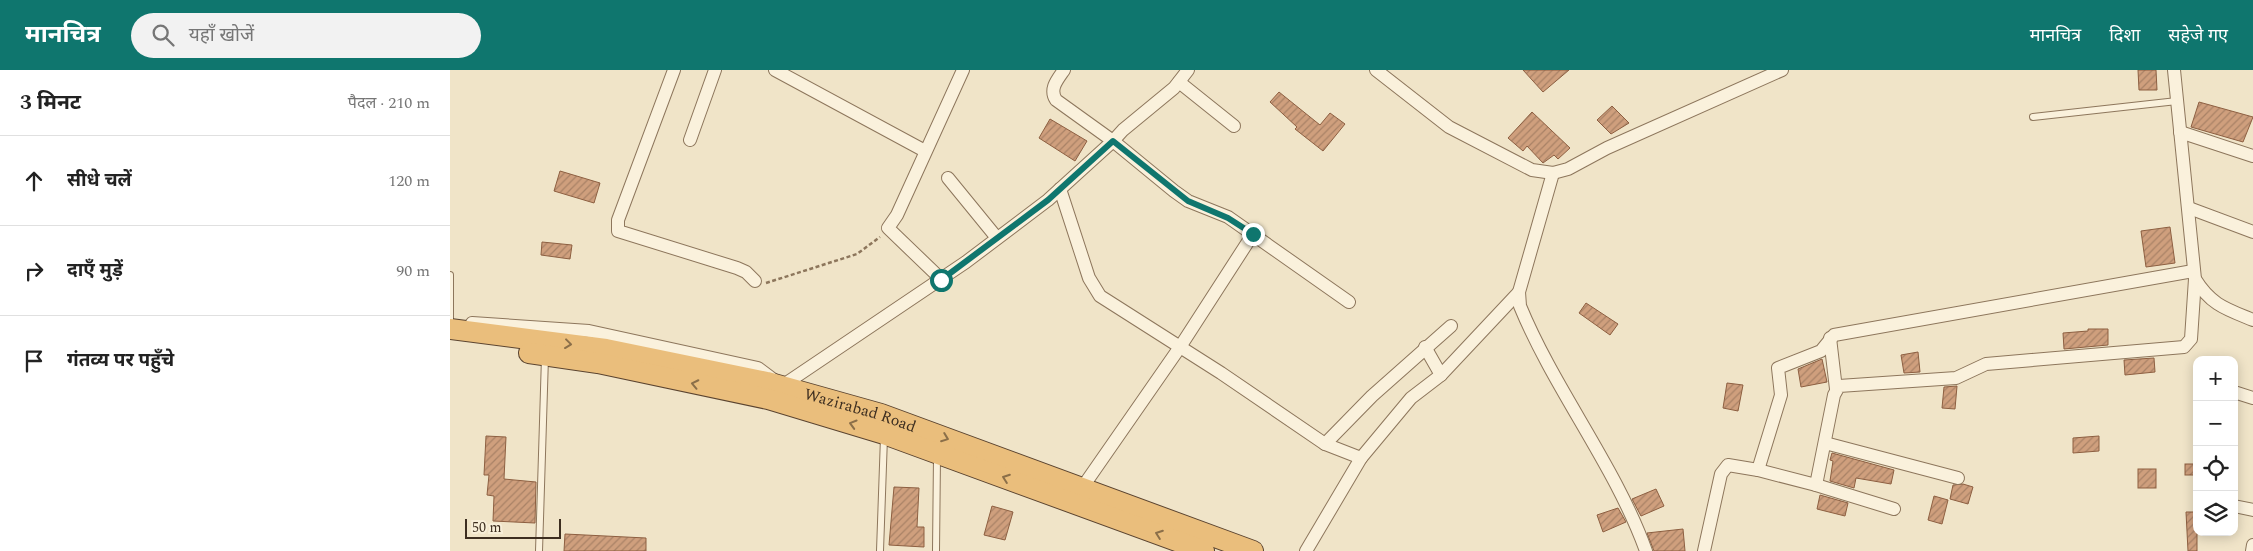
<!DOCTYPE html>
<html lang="hi">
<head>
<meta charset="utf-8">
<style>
  body { margin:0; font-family:Spectral,"Noto Sans Devanagari",serif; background:#f2f2f2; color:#222 }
  .controls { position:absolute; right:15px; bottom:15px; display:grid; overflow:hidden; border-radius:10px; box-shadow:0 2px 12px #0003 }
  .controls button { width:45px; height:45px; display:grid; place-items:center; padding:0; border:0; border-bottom:1px solid #e0e0e0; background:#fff; color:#222; font:25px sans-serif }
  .scale { position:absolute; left:15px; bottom:12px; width:96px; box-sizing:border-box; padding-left:5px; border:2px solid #3d2e20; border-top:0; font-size:14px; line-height:18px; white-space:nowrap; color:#3d2e20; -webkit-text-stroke:4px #f7eed8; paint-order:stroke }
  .stop { position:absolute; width:15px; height:15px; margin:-11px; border:4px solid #0f766e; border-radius:50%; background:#fff }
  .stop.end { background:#0f766e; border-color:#fff; box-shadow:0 1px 5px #0008 }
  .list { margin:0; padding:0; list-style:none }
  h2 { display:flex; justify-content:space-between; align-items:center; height:65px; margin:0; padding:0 20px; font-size:21px }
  h2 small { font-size:16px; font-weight:400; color:#767676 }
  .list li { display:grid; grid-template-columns:32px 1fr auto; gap:15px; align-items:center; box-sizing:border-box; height:90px; padding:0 20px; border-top:1px solid #e0e0e0 }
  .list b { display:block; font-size:19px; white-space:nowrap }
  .list em { font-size:16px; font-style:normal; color:#767676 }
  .icon { flex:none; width:28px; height:28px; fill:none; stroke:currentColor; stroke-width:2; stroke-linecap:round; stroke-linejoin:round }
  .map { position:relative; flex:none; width:1803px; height:481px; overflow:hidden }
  header { display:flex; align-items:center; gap:30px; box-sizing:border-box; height:70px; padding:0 25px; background:#0f766e; color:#fff }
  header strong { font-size:24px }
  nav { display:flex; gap:28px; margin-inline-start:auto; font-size:18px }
  .search { width:350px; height:45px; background:#f2f2f2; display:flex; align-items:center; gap:12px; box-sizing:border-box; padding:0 18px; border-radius:28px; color:#767676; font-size:19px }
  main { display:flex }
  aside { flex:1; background:#fff }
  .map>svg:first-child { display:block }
  .building { fill:url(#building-hatch); stroke:#8d5f41 }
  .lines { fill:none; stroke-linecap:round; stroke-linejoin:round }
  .service-casing { stroke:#8d765c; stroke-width:8 }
  .minor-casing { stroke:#8d765c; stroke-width:14 }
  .trunk-casing { stroke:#5b4430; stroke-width:22 }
  .path { stroke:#8d765c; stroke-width:2.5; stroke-dasharray:4 2.5; stroke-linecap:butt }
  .service { stroke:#faf1dc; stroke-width:6 }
  .minor { stroke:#faf1dc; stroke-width:12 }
  .trunk { stroke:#eabe7c; stroke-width:20 }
  .oneway { stroke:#8b6f49 }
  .route { stroke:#0f766e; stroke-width:6 }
  .labels { text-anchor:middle; stroke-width:5; stroke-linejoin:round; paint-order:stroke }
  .street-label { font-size:16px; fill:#3d2e20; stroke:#f7eed8 }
</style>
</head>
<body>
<header>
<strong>मानचित्र</strong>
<div class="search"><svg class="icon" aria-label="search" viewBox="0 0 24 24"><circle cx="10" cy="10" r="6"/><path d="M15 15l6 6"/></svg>यहाँ खोजें</div>
<nav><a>मानचित्र</a><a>दिशा</a><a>सहेजे गए</a></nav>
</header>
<main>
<aside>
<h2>3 मिनट<small>पैदल · 210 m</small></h2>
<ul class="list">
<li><svg class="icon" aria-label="ahead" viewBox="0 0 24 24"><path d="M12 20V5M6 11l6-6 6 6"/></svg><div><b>सीधे चलें</b></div><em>120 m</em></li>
<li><svg class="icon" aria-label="right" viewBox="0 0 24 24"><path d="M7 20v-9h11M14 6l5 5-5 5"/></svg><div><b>दाएँ मुड़ें</b></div><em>90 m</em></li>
<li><svg class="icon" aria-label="arrive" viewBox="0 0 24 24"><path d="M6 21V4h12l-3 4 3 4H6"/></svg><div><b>गंतव्य पर पहुँचे</b></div></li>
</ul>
</aside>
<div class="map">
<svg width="1803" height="481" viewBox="0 0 1803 481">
  <defs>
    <pattern id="building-hatch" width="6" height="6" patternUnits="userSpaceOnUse" patternTransform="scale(1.25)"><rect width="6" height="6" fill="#cf9f7d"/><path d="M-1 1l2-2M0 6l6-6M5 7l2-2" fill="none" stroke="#a98266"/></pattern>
  </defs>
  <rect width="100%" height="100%" fill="#f0e4c8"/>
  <g class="building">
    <polygon points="1073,0 1119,0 1093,22"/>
    <polygon points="1688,0 1706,0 1707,20 1689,20"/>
    <polygon points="829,22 870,55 880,43 895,54 873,81 845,59 847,57 820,32"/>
    <polygon points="1749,32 1803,47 1793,72 1741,57"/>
    <polygon points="1162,36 1179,53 1161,64 1147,50"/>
    <polygon points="1082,42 1120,78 1108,89 1104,85 1093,93 1077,76 1073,81 1058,68"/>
    <polygon points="600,49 637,71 625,91 589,68"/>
    <polygon points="110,101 150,113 144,133 104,121"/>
    <polygon points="1720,157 1725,193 1696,197 1691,161"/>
    <polygon points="92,172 122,175 120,189 91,185"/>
    <polygon points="1136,233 1168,254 1160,265 1129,243"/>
    <polygon points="1638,259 1658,259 1658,275 1614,279 1613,263 1638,261"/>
    <polygon points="1468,282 1470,302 1454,303 1451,285"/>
    <polygon points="1704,288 1705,302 1675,305 1674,290"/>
    <polygon points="1372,289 1377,312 1351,317 1348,299"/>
    <polygon points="1277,313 1293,315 1288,341 1273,338"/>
    <polygon points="1507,316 1505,339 1492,338 1494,317"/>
    <polygon points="36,366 56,367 54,409 86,412 85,453 43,451 44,426 37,425 39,405 34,405"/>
    <polygon points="1649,366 1649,381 1623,383 1623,368"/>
    <polygon points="1382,383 1444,400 1441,414 1406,408 1404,418 1380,411 1383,391 1380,390"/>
    <rect x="1735" y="394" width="12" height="11"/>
    <rect x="1688" y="399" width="18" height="19"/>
    <polygon points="1513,414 1523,417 1518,434 1500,429 1503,415"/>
    <polygon points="444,417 469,418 467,457 474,457 474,477 439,475"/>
    <polygon points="1206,419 1214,436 1191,446 1182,429"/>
    <polygon points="1370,425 1398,433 1395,446 1367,439"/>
    <polygon points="1484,426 1498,430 1492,454 1478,450"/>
    <polygon points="542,436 563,442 555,470 534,465"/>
    <polygon points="1168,438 1176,452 1153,462 1147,445"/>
    <polygon points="1736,442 1747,442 1747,481 1738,481"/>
    <polygon points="1233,459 1235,481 1204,481 1197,463"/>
    <polygon points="115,464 196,468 196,481 114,481"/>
  </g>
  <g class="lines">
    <defs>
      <g id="service">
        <polyline points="1583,47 1727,31"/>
        <polyline points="0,205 0,256"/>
        <polyline points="89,481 95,287"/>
        <polyline points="430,481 434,367"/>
        <polyline points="486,481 487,387"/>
      </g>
      <g id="minor">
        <polyline points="224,0 168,150 168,161 287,198 296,202 305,211"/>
        <polyline points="325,0 475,81"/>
        <path d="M 614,0 C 607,10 599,19 606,30 L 663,71 L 724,121 L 738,131 L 778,147 L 899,232"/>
        <polyline points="926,0 999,57 1082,100 1103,103 1118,99 1157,78 1332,0"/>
        <path d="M 1724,0 L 1745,209 C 1761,235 1776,239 1803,250"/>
        <polyline points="729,12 784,56"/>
        <polyline points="1730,62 1803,86"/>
        <polyline points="240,70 265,0"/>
        <path d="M 1103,103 L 1069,222 L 1070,236 C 1105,321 1165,395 1196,481"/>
        <polyline points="498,108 547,168"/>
        <polyline points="610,119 639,208 650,226 771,303 875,374 911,388 856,481"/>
        <polyline points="1739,138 1803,162"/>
        <polyline points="491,209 438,158 447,145 513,0"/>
        <polyline points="22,253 139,261 308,298 324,310"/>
        <polyline points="1380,268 1386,319"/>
        <polyline points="975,277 991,305"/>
        <polyline points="332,316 516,192 598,130 663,71 673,60 724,18 738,0"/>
        <polyline points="1784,322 1803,328"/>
        <polyline points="1375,373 1508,408"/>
        <polyline points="875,374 922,326 1001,256"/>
        <polyline points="911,388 961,328 991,305 1069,222"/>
        <polyline points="1308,400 1331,325 1328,298 1371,281 1384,265 1743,201"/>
        <polyline points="1366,415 1384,325 1389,316 1506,308 1536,294 1734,277 1741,269 1745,209"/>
        <polyline points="632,418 730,277 803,164"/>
        <polyline points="1784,436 1803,440"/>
        <polyline points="1254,481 1271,404 1278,395 1308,400 1366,415 1444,439"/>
        <polyline points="1802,481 1803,475"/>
      </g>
      <g id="trunk">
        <path id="s1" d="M 0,259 L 156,279 L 317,312 L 431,344 L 803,481"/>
        <polyline points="79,283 148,293 318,329 434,364 754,481"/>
      </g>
    </defs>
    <use href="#service" class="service-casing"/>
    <use href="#minor" class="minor-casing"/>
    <use href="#trunk" class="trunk-casing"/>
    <polyline class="path" points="316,213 407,184 430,167"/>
    <use href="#service" class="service"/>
    <use href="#minor" class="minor"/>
    <use href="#trunk" class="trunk"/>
  </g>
  <defs><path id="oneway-chevron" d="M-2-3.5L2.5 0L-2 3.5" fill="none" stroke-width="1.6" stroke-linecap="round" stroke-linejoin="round" transform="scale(1.25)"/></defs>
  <g class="oneway">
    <use href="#oneway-chevron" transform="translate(118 274) rotate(7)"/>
    <use href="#oneway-chevron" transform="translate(245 314) rotate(-168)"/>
    <use href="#oneway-chevron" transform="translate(403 354) rotate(-164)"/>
    <use href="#oneway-chevron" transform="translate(495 368) rotate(21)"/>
    <use href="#oneway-chevron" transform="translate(556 408) rotate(-160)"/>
    <use href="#oneway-chevron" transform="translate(709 464) rotate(-160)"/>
  </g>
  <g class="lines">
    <polyline class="route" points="491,210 598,130 663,71 738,131 778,148 803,164"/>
  </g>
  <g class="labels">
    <g class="street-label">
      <text dy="6" stroke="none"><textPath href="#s1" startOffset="419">Wazirabad Road</textPath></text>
    </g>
  </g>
</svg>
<div class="controls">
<button>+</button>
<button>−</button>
<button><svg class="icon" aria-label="locate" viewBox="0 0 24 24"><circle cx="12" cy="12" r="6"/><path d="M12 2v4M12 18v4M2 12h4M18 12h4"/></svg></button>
<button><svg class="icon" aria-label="layers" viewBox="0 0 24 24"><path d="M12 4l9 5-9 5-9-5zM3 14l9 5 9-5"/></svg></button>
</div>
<div class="scale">50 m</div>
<div class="stop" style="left:491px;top:210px"></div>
<div class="stop end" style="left:803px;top:164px"></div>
</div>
</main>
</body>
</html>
